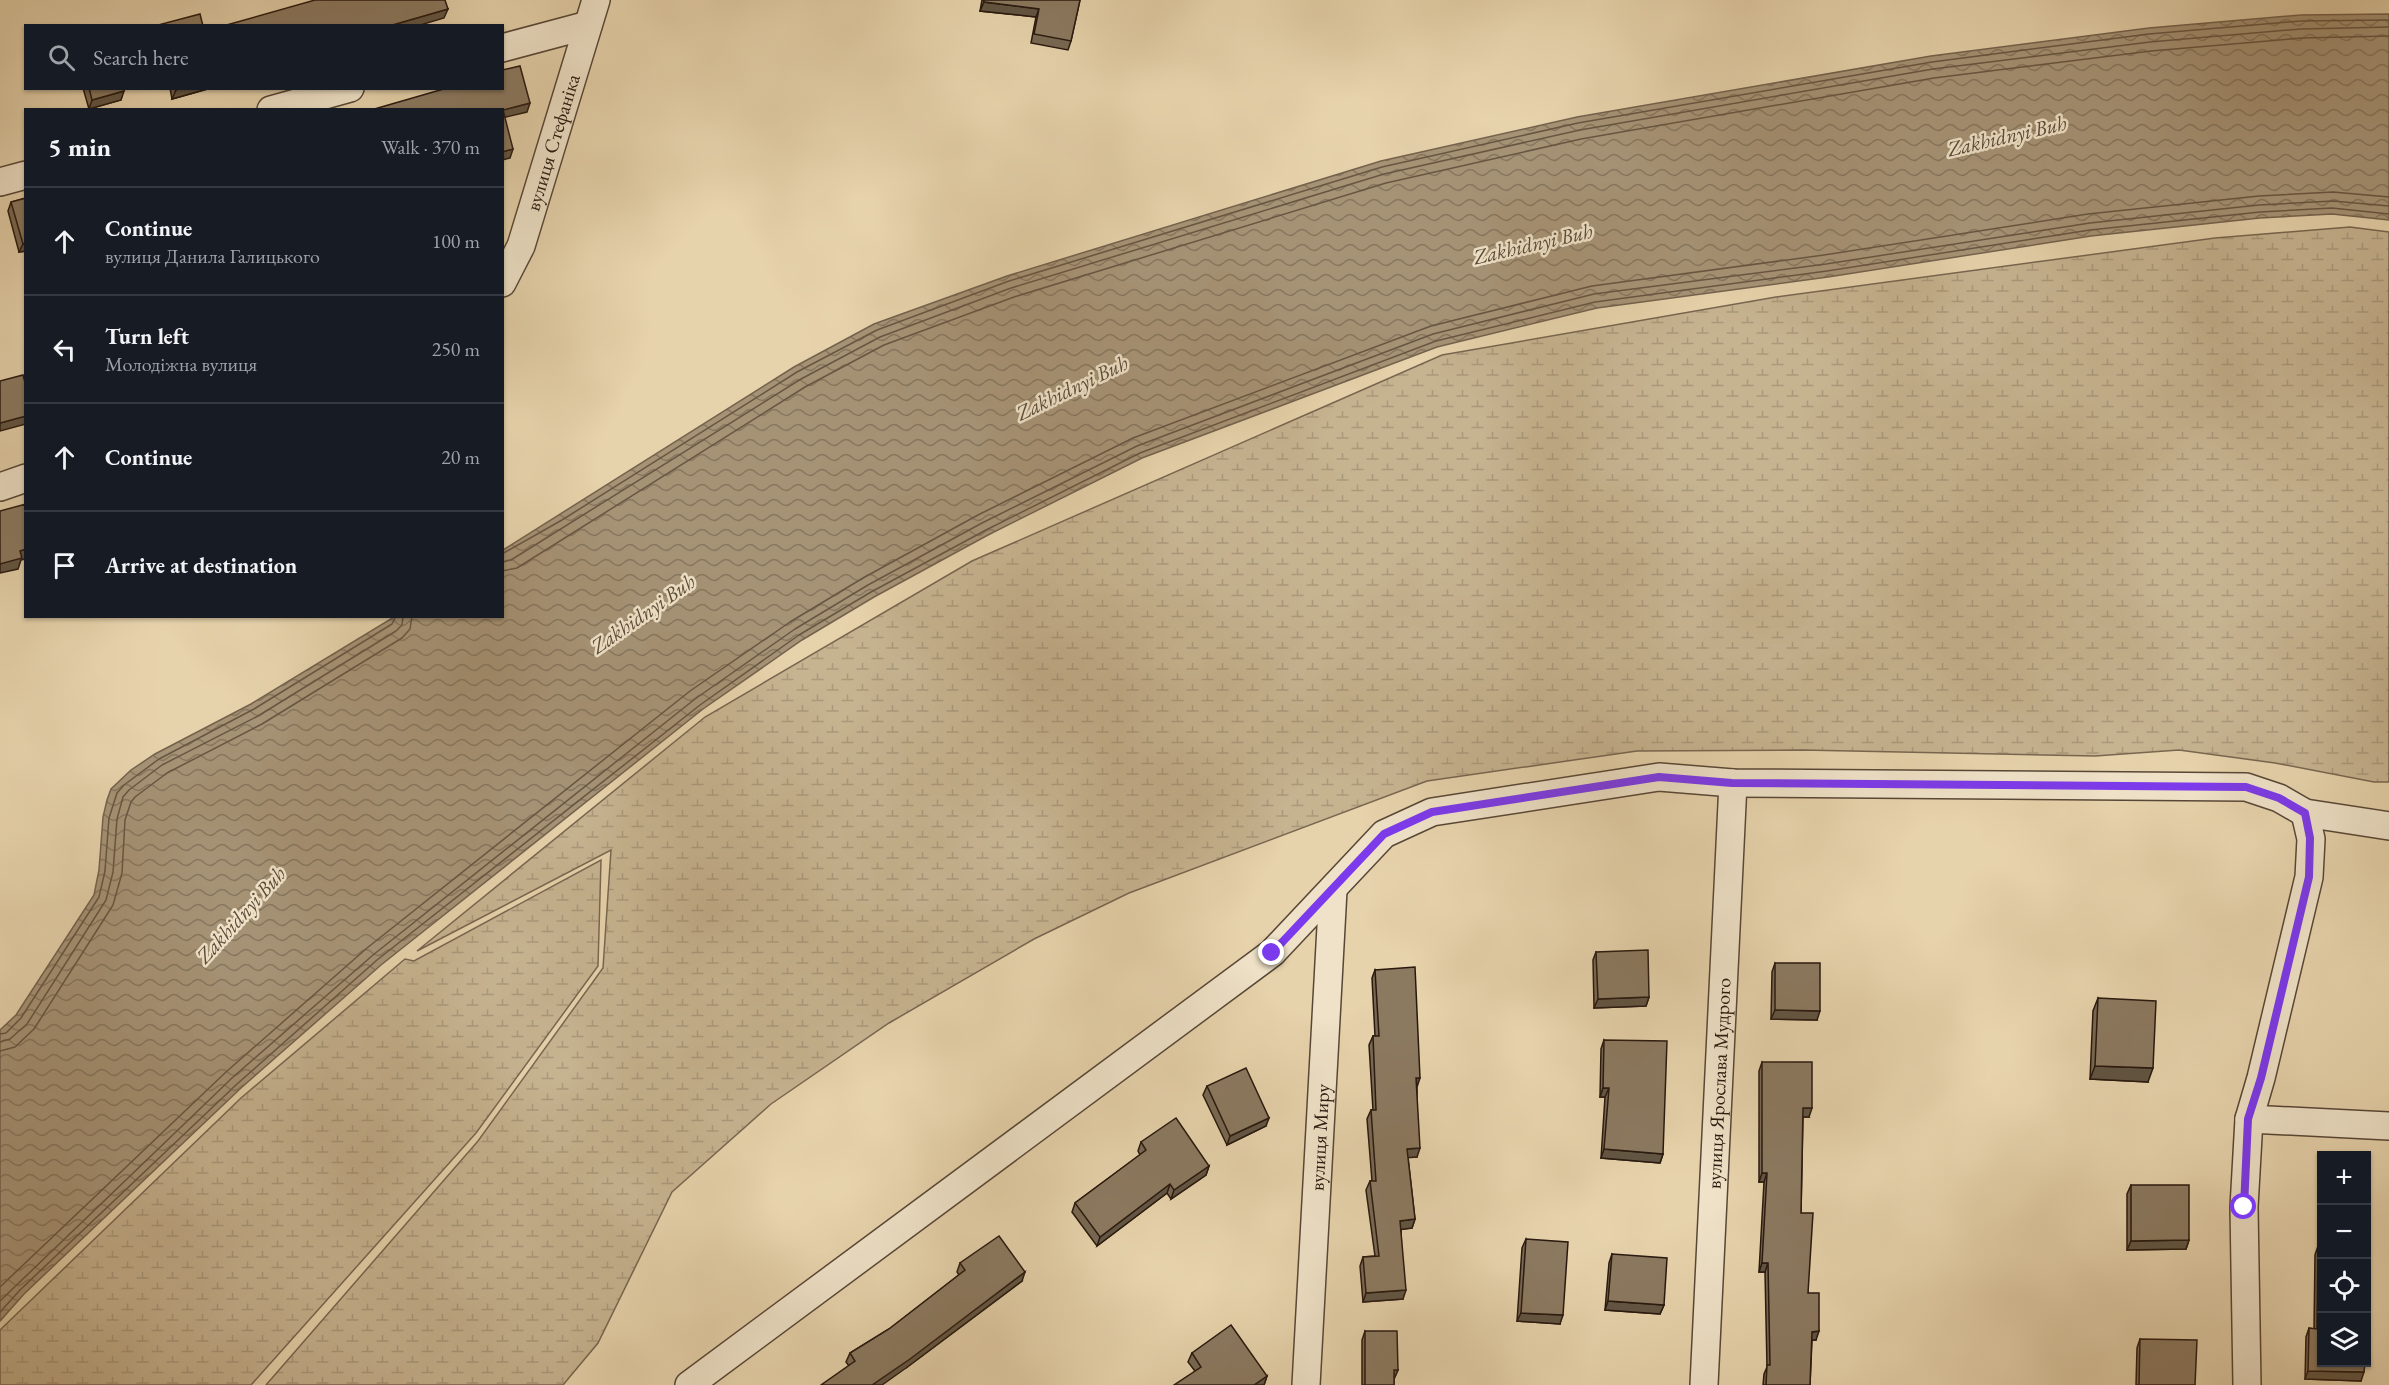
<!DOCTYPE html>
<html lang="en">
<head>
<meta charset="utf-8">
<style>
  body { margin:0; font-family:"EB Garamond",serif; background:#20242c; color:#f1f3f6 }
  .controls { position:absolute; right:18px; bottom:18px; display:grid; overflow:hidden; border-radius:0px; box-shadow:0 2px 4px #0004 }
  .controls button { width:54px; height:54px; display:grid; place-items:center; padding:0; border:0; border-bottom:2px solid #363941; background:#171b24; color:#f1f3f6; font:30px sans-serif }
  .stop { position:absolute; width:18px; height:18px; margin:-14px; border:4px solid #7c3aed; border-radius:50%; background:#fff }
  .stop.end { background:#7c3aed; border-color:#fff; box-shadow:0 2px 6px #0008 }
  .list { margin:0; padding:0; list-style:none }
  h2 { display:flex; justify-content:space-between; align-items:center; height:78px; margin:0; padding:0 24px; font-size:26px }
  h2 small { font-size:20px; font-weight:400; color:#9ea1a6 }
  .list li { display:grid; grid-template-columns:39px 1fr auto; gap:18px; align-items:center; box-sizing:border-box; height:108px; padding:0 24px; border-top:2px solid #363941 }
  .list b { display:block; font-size:22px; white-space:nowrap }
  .list p { margin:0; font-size:20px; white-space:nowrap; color:#9ea1a6 }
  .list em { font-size:20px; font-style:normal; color:#9ea1a6 }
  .icon { flex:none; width:33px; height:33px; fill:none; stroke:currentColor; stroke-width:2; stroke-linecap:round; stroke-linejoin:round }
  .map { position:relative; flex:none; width:2389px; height:1385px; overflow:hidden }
  .search { position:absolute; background:#171b24; box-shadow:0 2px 4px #0004; left:24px; top:24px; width:480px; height:66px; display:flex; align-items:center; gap:15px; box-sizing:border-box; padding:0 21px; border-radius:0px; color:#9ea1a6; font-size:22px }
  .panel { position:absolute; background:#171b24; box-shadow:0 2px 4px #0004; left:24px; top:108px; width:480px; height:510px; border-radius:0px }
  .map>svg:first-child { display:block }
  .wetland { fill:url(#wetland-marsh); stroke:#786650; stroke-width:1.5 }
  .water { fill:url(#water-waves); stroke:#74624d; stroke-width:1.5 }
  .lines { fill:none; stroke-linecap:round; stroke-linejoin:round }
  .shore { stroke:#685642; stroke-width:1.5 }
  .minor-casing { stroke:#584736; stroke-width:30 }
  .minor { stroke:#efe2c8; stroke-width:27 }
  .wall { fill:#786853; stroke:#29190f; stroke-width:1.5 }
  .shaded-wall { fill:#615543; stroke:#29190f; stroke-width:1.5 }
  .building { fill:#8b7960; stroke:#29190f; stroke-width:1.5 }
  .route { stroke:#7c3aed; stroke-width:8 }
  .labels { text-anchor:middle; stroke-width:5; stroke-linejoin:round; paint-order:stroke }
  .street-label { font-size:20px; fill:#29190f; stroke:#efe2c8 }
  .water-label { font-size:21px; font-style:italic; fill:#5b4a38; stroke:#efe2c8 }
</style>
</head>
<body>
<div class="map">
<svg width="2389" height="1385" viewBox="0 0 2389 1385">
  <defs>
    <pattern id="wetland-marsh" width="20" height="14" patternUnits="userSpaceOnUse" patternTransform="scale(1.5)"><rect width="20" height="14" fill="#c6b390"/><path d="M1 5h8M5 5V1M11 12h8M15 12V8" fill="none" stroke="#aa997b"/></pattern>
    <pattern id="water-waves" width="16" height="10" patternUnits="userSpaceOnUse" patternTransform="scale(1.5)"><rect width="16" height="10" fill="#a69376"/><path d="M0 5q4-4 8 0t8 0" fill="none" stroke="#87775f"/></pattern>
  </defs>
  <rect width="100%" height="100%" fill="#e6d2ab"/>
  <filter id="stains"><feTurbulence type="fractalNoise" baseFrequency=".00333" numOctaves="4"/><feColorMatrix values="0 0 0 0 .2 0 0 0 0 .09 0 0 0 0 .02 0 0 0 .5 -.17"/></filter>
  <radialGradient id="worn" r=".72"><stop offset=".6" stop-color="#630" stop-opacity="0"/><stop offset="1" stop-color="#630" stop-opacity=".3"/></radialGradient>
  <g class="wetland">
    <polygon points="2350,227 2389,232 2389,782 2374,782 2275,763 2179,750 2095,756 1802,750 1637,751 1427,781 1129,893 1034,939 889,1023 771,1104 672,1192 598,1343 563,1385 266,1385 478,1141 603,968 611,850 417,951 705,717 972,561 1442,355 1776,297 2215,238"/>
    <polygon points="601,860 598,966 476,1133 251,1385 0,1385 0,1330 241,1098 405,959 414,961"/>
  </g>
  <polygon class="water" points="2389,14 2389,220 2332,214 2260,218 2091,236 1828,277 1597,308 1437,347 1142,458 988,535 874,597 802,640 703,709 381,965 241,1088 24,1294 0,1321 0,1030 16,1015 94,895 99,870 103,817 107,800 111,789 131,770 155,754 251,704 394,617 502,616 503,550 794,367 874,324 1007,276 1381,161 1577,117 1931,56 2149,28 2301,15"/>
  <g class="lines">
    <g class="shore">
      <polyline points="502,554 562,520 797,372 877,330 1009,281 1382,167 1578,123 1932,62 2149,34 2301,21 2389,20"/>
      <polyline points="502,562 511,560 801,379 880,337 1011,288 1384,174 1580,130 1933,69 2150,42 2301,29 2389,27"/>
      <polyline points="502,571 517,568 805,387 884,345 1014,297 1386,183 1581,139 1934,78 2151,51 2302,38 2389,36"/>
      <polyline points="0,1034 6,1033 21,1018 99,897 105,871 109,818 117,793 124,785 159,759 254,709 392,624 396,616"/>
      <polyline points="0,1042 10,1039 27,1024 106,900 113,872 117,819 123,797 129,790 162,765 258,716 396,631 402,625 403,616"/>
      <polyline points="0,1051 15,1047 34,1029 113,905 122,873 125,820 131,802 135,797 167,773 262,724 402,638 410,629 412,616"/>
      <polyline points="0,1287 226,1072 367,948 690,691 790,622 863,578 978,515 1133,438 1431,326 1592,286 1824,255 2088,214 2259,196 2333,192 2389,197"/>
      <polyline points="0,1301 232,1078 373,955 695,699 795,629 868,585 982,523 1137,446 1433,334 1594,294 1826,264 2090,223 2259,205 2333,201 2389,206"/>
      <polyline points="0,1312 20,1290 237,1084 377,960 700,705 799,635 871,592 986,530 1140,453 1436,341 1595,302 1827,271 2090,230 2260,212 2332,208 2389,214"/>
    </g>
    <defs>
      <g id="minor">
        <polyline points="502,48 588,25"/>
        <polyline points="271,110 350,88"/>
        <polyline points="0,182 26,175"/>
        <path id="s1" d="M 502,283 L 521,246 L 596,0"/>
        <polyline points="0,487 26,478"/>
        <polyline points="2249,1119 2389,1126"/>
        <polyline points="689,1385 1272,953 1384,834 1432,812 1659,777 1733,783 2246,787 2279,798 2305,813 2389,826"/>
        <path id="s2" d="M 1306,1385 L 1333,890"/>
        <path id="s3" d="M 1704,1385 L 1733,783"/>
        <polyline points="2247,1385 2244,1207 2249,1119 2261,1078 2309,877 2311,839 2305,813"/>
      </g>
    </defs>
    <use href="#minor" class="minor-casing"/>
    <use href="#minor" class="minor"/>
  </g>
  <g class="wall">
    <polygon points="982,0 1080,0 1071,41 1068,50 1031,43 1036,17 980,11"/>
    <polygon points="83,88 124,88 121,100 89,109"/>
    <polygon points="170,88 211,88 172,99"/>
    <polygon points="26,198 26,251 19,252 8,211 11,202"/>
    <polygon points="1596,952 1649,997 1646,1006 1594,1008 1593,960"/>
    <polygon points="1775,963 1817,1020 1771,1019 1772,972"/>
    <polygon points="1375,970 1417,1087 1417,1157 1408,1157 1415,1219 1412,1228 1401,1229 1403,1299 1363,1302 1360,1266 1363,1257 1375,1256 1366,1190 1370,1181 1372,1181 1367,1119 1371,1110 1373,1110 1369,1045 1373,1036 1375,1036 1372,978"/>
    <polygon points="2098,998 2148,1082 2090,1079 2093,1011"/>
    <polygon points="1604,1040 1663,1154 1660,1163 1601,1158 1605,1097 1600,1097 1601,1049"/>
    <polygon points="1762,1062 1809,1117 1803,1117 1801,1213 1808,1293 1816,1340 1812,1340 1810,1385 1763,1385 1764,1374 1767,1367 1765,1272 1759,1272 1764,1182 1759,1182 1759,1071"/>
    <polygon points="1207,1086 1266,1126 1227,1145 1203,1095"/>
    <polygon points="1141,1142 1209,1166 1206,1175 1171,1199 1167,1193 1097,1246 1072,1212 1075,1203 1140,1155 1138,1151"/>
    <polygon points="2131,1185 2189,1240 2186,1249 2127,1250 2127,1194"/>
    <polygon points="1526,1239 1560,1324 1517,1321 1522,1248"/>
    <polygon points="2318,1246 2361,1381 2305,1379 2306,1337 2309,1328 2314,1329 2315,1255"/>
    <polygon points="1612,1254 1664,1305 1660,1314 1605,1310 1609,1263"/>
    <polygon points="960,1263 1022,1281 906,1368 849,1366 846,1362 850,1353 889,1329 959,1275 957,1272"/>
    <polygon points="1365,1331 1398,1370 1394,1379 1394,1385 1362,1385 1362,1340"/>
    <polygon points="2140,1339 2195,1385 2136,1385 2137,1348"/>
    <polygon points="1192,1353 1267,1376 1264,1385 1195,1371 1188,1362"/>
  </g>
  <g class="shaded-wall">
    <polygon points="984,2 1039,9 1036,17 980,11"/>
    <polygon points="448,9 444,18 417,26 389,26"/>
    <polygon points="180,88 211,88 172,99 176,90"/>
    <polygon points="124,91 121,100 89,109 92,100"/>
    <polygon points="530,103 527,112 502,118 503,110"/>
    <polygon points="513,149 510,158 502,160 502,152"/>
    <polygon points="26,243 26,251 19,252 23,244"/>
    <polygon points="26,416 26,424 0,431 0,423"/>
    <polygon points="26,549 26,559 21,560 18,569 0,573 0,564 20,551"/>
    <polygon points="1649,997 1646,1006 1594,1008 1598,999"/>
    <polygon points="1775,1010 1820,1011 1817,1020 1771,1019"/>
    <polygon points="2095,1066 2153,1068 2148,1082 2090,1079"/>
    <polygon points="1416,1078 1420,1078 1417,1087"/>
    <polygon points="1603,1088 1609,1088 1605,1097 1600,1097"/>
    <polygon points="1803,1108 1812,1108 1809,1117 1800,1117"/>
    <polygon points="1269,1118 1266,1126 1227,1145 1230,1136"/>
    <polygon points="1420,1148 1417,1157 1404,1158 1407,1149"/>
    <polygon points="1604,1149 1663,1154 1660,1163 1601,1158"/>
    <polygon points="1209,1166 1206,1175 1171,1199 1174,1190"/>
    <polygon points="1762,1173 1767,1173 1764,1182 1759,1182"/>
    <polygon points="1170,1184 1167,1193 1097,1246 1100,1237"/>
    <polygon points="1415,1219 1412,1228 1397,1230 1400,1221"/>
    <polygon points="2189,1240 2186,1249 2127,1250 2131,1241"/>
    <polygon points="1762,1263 1768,1263 1765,1272 1759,1272"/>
    <polygon points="1025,1272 1022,1281 906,1368 882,1385 872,1385"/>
    <polygon points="1406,1290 1403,1299 1363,1302 1366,1293"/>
    <polygon points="1608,1301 1664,1305 1660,1314 1605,1310"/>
    <polygon points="1521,1313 1563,1315 1560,1324 1517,1321"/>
    <polygon points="1819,1331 1816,1340 1809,1340 1812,1332"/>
    <polygon points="1394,1370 1398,1370 1394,1379 1391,1379"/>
    <polygon points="2308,1371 2364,1372 2361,1381 2305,1379"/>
    <polygon points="1267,1376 1264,1385 1254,1385"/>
  </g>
  <g class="building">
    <polygon points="315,0 445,0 448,9 389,26 223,26"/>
    <polygon points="984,0 1080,0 1071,41 1034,34 1039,9 984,2"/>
    <polygon points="200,14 203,26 158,26 158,25"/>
    <polygon points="520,66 530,103 503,110 513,149 502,152 502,110 371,110 447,88 502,88 502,70"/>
    <polygon points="89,88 124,88 124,91 92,100"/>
    <polygon points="26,198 26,243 23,244 11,202"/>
    <polygon points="23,375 26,386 26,416 0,423 0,381"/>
    <polygon points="26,504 26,549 20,551 22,558 0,564 0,511"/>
    <polygon points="1648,950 1649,997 1598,999 1596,952"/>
    <polygon points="1775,963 1820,963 1820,1011 1775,1010"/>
    <polygon points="1415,967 1420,1078 1416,1078 1420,1148 1407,1149 1415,1219 1400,1221 1406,1290 1366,1293 1363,1257 1379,1256 1370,1181 1376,1181 1371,1110 1376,1110 1373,1036 1379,1036 1375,970"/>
    <polygon points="2098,998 2156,1001 2153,1068 2095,1066"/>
    <polygon points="1604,1040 1667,1041 1663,1154 1604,1149 1609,1088 1603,1088"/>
    <polygon points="1762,1062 1812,1062 1812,1108 1803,1108 1801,1213 1813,1213 1808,1293 1819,1293 1819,1331 1812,1332 1810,1385 1766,1385 1767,1365 1770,1365 1768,1263 1762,1263 1767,1173 1762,1173"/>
    <polygon points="1246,1068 1269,1118 1230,1136 1207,1086"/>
    <polygon points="1176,1118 1209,1166 1174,1190 1170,1184 1100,1237 1075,1203 1146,1150 1141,1142"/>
    <polygon points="2131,1185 2189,1185 2189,1240 2131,1241"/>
    <polygon points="999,1236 1025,1272 910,1359 872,1385 821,1385 855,1361 850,1353 889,1329 965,1270 960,1263"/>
    <polygon points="1526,1239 1568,1242 1563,1315 1521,1313"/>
    <polygon points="2318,1246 2322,1246 2322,1362 2365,1362 2364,1372 2308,1371 2309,1328 2317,1329"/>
    <polygon points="1612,1254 1667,1258 1664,1305 1608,1301"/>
    <polygon points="1231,1325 1267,1376 1254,1385 1174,1385 1201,1367 1192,1353"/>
    <polygon points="1365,1331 1397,1331 1398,1370 1394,1370 1394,1385 1365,1385"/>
    <polygon points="2140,1339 2197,1340 2195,1385 2139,1385"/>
  </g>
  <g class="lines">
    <polyline class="route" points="1272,953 1384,834 1432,812 1659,777 1732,783 2246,787 2279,798 2305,813 2310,838 2309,877 2261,1078 2248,1119 2244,1207"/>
  </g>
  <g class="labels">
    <g class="street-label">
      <text dy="7" stroke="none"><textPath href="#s1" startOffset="150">вулиця Стефаніка</textPath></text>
      <text dy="7" stroke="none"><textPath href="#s3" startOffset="302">вулиця Ярослава Мудрого</textPath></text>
      <text dy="7" stroke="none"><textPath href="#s2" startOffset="248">вулиця Миру</textPath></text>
    </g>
    <g class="water-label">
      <text transform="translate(2007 136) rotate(-13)" y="7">Zakhidnyi Buh</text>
      <text transform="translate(1533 244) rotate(-13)" y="7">Zakhidnyi Buh</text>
      <text transform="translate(1072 388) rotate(-26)" y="7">Zakhidnyi Buh</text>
      <text transform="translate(643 614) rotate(-35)" y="7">Zakhidnyi Buh</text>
      <text transform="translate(241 915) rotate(-48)" y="7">Zakhidnyi Buh</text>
    </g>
  </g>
  <rect width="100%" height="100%" filter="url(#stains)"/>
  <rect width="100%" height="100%" fill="url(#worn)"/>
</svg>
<div class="controls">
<button>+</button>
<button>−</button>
<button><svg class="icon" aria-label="locate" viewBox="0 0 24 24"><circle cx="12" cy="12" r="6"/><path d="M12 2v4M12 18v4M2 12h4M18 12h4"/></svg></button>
<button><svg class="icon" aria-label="layers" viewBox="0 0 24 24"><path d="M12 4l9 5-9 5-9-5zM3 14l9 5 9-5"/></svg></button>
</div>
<div class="stop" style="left:2244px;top:1207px"></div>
<div class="stop end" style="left:1272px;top:953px"></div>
<div class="search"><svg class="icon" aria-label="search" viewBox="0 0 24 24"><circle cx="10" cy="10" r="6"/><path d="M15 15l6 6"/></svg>Search here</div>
<section class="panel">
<h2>5 min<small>Walk · 370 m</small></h2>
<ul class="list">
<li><svg class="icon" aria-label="ahead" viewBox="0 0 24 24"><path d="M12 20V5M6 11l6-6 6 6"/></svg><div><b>Continue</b><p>вулиця Данила Галицького</p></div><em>100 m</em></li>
<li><svg class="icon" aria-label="left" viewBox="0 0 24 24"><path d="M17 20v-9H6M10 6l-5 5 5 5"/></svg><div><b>Turn left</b><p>Молодіжна вулиця</p></div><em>250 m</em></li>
<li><svg class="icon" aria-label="ahead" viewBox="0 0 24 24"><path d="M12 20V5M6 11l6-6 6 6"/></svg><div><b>Continue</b></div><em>20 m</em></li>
<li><svg class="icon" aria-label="arrive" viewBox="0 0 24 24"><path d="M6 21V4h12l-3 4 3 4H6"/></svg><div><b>Arrive at destination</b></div></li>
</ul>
</section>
</div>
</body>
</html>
